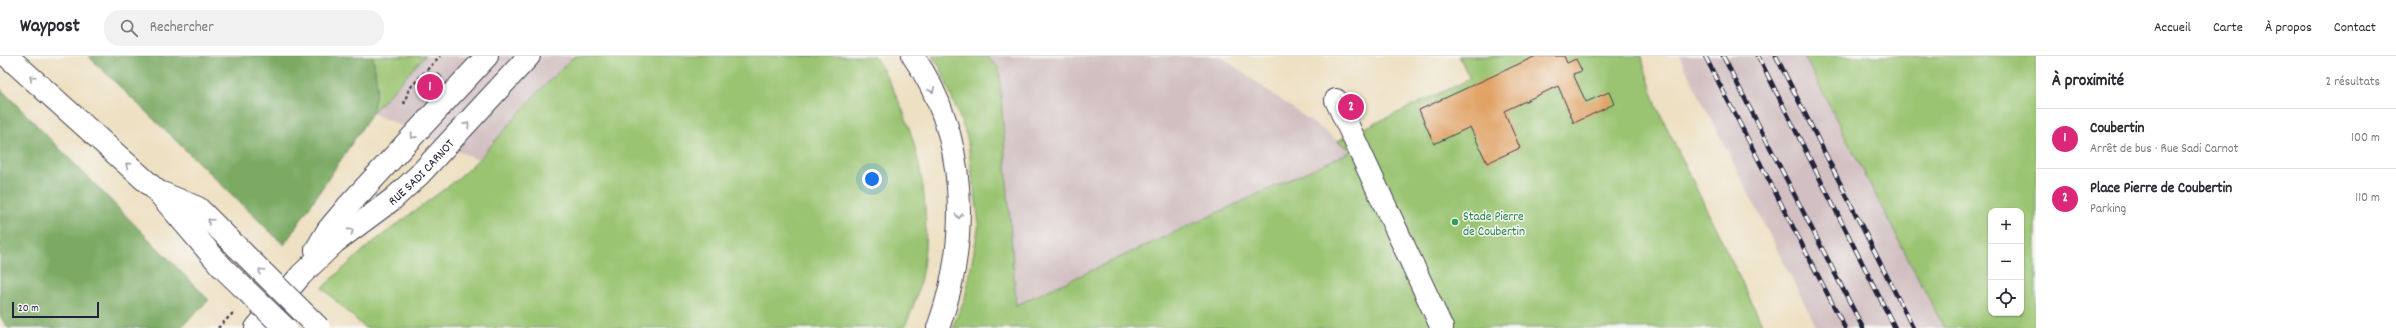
<!DOCTYPE html>
<html lang="fr">
<head>
<meta charset="utf-8">
<style>
  body { margin:0; font-family:Dekko,sans-serif; background:#f2f2f3; color:#2b2b33 }
  .controls { position:absolute; right:12px; bottom:12px; display:grid; overflow:hidden; border-radius:8px; box-shadow:0 1px 3px #0004 }
  .controls button { width:36px; height:36px; display:grid; place-items:center; padding:0; border:0; border-bottom:1px solid #e1e1e2; background:#fff; color:#2b2b33; font:20px sans-serif }
  .scale { position:absolute; left:12px; bottom:10px; width:87px; box-sizing:border-box; padding-left:4px; border:2px solid #22223b; border-top:0; font-size:11px; line-height:14px; white-space:nowrap; color:#22223b; -webkit-text-stroke:3px #f6f6f2; paint-order:stroke }
  .you { position:absolute; left:872px; top:123px; width:14px; height:14px; margin:-10px; border:3px solid #fff; border-radius:50%; background:#1a73e8; box-shadow:0 0 0 6px #1a73e833 }
  .badge { display:grid; place-items:center; width:26px; height:26px; border-radius:50%; background:#db2777; color:#fff; font-size:13px; font-weight:700 }
  .pin { position:absolute; translate:-50% -50%; border:2px solid #fff; box-shadow:0 1px 4px #0006 }
  .list { margin:0; padding:0; list-style:none }
  h2 { display:flex; justify-content:space-between; align-items:center; height:52px; margin:0; padding:0 16px; font-size:17px }
  h2 small { font-size:13px; font-weight:400; color:#7c7c81 }
  .list li { display:grid; grid-template-columns:26px 1fr auto; gap:12px; align-items:center; box-sizing:border-box; height:60px; padding:0 16px; border-top:1px solid #e1e1e2 }
  .list b { display:block; font-size:15px; white-space:nowrap }
  .list p { margin:0; font-size:13px; white-space:nowrap; color:#7c7c81 }
  .list em { font-size:13px; font-style:normal; color:#7c7c81 }
  .icon { flex:none; width:22px; height:22px; fill:none; stroke:currentColor; stroke-width:2; stroke-linecap:round; stroke-linejoin:round }
  .map { position:relative; flex:none; width:2036px; height:272px; overflow:hidden }
  header { display:flex; align-items:center; gap:24px; box-sizing:border-box; height:56px; padding:0 20px; background:#fff; border-bottom:1px solid #e1e1e2 }
  header strong { font-size:19px }
  nav { display:flex; gap:22px; margin-inline-start:auto; font-size:14px }
  .search { width:280px; height:36px; background:#f2f2f3; display:flex; align-items:center; gap:10px; box-sizing:border-box; padding:0 14px; border-radius:16px; color:#7c7c81; font-size:15px }
  main { display:flex }
  aside { flex:1; background:#fff }
  .map>svg:first-child { display:block }
  .industrial { fill:#d2bfc1 }
  .green { fill:#9ac471; stroke:#5e7356; fill-rule:evenodd }
  .forest { fill:#7baa63; stroke:#4e664f }
  .building { fill:#e1a163 }
  .lines { fill:none; stroke-linecap:round; stroke-linejoin:round }
  .minor-casing { stroke:#413e4f; stroke-width:24 }
  .major-casing { stroke:#413e4f; stroke-width:24 }
  .highway-casing { stroke:#413e4f; stroke-width:24 }
  .path { stroke:#413e4f; stroke-width:2.5; stroke-dasharray:3 3; stroke-linecap:butt }
  .minor { stroke:#fff; stroke-width:22 }
  .major { stroke:#fff; stroke-width:22 }
  .highway { stroke:#fff; stroke-width:22 }
  .rail-casing { stroke:#22223b; stroke-width:4.5 }
  .rail { stroke:#f6f6f2; stroke-width:3; stroke-dasharray:9; stroke-linecap:butt }
  .highway-bridge-casing { stroke:#413e4f; stroke-width:24; stroke-linecap:butt }
  .highway-bridge { stroke:#fff; stroke-width:22 }
  .oneway { stroke:#9c9ca7 }
  .leisure-dot { fill:#2e9e5b; stroke:#f6f6f2; stroke-width:1.5 }
  .labels { text-anchor:middle; stroke-width:3; stroke-linejoin:round; paint-order:stroke }
  .street-label { font-size:13px; fill:#22223b; stroke:#f6f6f2 }
  .leisure-label { font-size:13px; fill:#27864d; stroke:#f6f6f2; text-anchor:start }
</style>
</head>
<body>
<header>
<strong>Waypost</strong>
<div class="search"><svg class="icon" aria-label="search" viewBox="0 0 24 24"><circle cx="10" cy="10" r="6"/><path d="M15 15l6 6"/></svg>Rechercher</div>
<nav><a>Accueil</a><a>Carte</a><a>À propos</a><a>Contact</a></nav>
</header>
<main>
<div class="map">
<svg width="2036" height="272" viewBox="0 0 2036 272">
  <rect width="100%" height="100%" fill="#f6f6f2"/>
  <filter id="ink" filterUnits="userSpaceOnUse"><feTurbulence type="fractalNoise" baseFrequency=".025" numOctaves="2"/><feDisplacementMap in="SourceGraphic" scale="8" xChannelSelector="R" yChannelSelector="G"/><feConvolveMatrix kernelMatrix="1 2 1 2 8 2 1 2 1" color-interpolation-filters="sRGB"/></filter>
  <filter id="wash" filterUnits="userSpaceOnUse"><feTurbulence type="fractalNoise" baseFrequency=".012" numOctaves="4" result="noise"/><feDisplacementMap in="SourceGraphic" scale="16" xChannelSelector="R" yChannelSelector="G"/><feGaussianBlur stdDeviation="0.9" result="paint"/><feColorMatrix in="noise" values="0 0 0 0 0 0 0 0 0 0 0 0 0 0 0 0 0 1.4 0 .05"/><feComposite in="paint" operator="in"/></filter>
  <g filter="url(#wash)">
    <rect width="100%" height="100%" fill="#eee0c2"/>
    <g class="industrial">
      <polygon points="323,0 574,0 539,35 478,104 372,57 358,28"/>
      <polygon points="986,0 1220,0 1352,95 1015,249 999,12"/>
      <polygon points="1679,0 1814,0 1951,272 1817,272"/>
    </g>
    <g class="green">
      <polygon points="373,0 425,0 372,57 377,31"/>
      <path d="M 574,0 L 874,0 C 924,73 945,191 904,272 L 365,272 L 322,232 L 368,190 L 455,125 L 478,104 L 539,35 Z"/>
      <polygon points="932,0 986,0 999,12 1016,249 1352,95 1337,85 1470,23 1459,0 1641,0 1657,51 1764,272 952,272 965,242 979,168 967,81 940,11"/>
      <path d="M 1804,0 L 2036,0 L 2036,272 L 1944,272 ZM 1991,155 L 2021,155 L 2021,257 L 1991,257 Z"/>
    </g>
    <g class="forest">
      <polygon points="88,0 373,0 377,31 372,57 284,189"/>
      <polygon points="0,32 209,244 180,272 8,272 0,260"/>
    </g>
    <g id="blocks">
      <g class="building">
        <polygon points="1536,0 1564,0 1567,7 1576,3 1582,15 1573,18 1586,46 1609,36 1614,48 1574,67 1558,30 1504,55 1520,92 1487,107 1470,71 1434,88 1419,54"/>
        <polygon points="437,16 442,21 429,33 425,29"/>
      </g>
    </g>
  </g>
  <g filter="url(#ink)">
    <use href="#blocks" fill-opacity="0" stroke="#413e4f" stroke-width="1"/>
    <g class="lines">
      <defs>
        <polyline id="minor" points="1336,44 1442,272"/>
        <g id="major">
          <polyline points="316,194 328,174 348,150 487,0"/>
          <path id="s1" d="M 256,272 L 301,219 L 335,186 L 393,143 L 419,119 L 529,0"/>
        </g>
        <g id="highway">
          <polyline points="7,0 157,135 221,210"/>
          <path d="M 913,0 C 968,79 970,184 938,272"/>
          <polyline points="162,137 198,152 238,192"/>
        </g>
      </defs>
      <use href="#minor" class="minor-casing"/>
      <use href="#major" class="major-casing"/>
      <use href="#highway" class="highway-casing"/>
      <g class="path">
        <polyline points="404,48 409,33 440,0"/>
        <polyline points="218,272 233,257"/>
      </g>
      <use href="#minor" class="minor"/>
      <use href="#major" class="major"/>
      <use href="#highway" class="highway"/>
      <defs>
        <g id="rail">
          <polyline points="1705,0 1845,272"/>
          <polyline points="1723,0 1863,272"/>
          <polyline points="1758,0 1895,272"/>
          <polyline points="1776,0 1913,272"/>
        </g>
      </defs>
      <use href="#rail" class="rail-casing"/>
      <use href="#rail" class="rail"/>
      <defs>
        <g id="highway-bridge">
          <polyline points="238,192 319,272"/>
          <polyline points="221,210 285,272"/>
        </g>
      </defs>
      <use href="#highway-bridge" class="highway-bridge-casing"/>
      <use href="#highway-bridge" class="highway-bridge"/>
    </g>
    <defs><path id="oneway-chevron" d="M-2-3.5L2.5 0L-2 3.5" fill="none" stroke-width="1.6" stroke-linecap="round" stroke-linejoin="round"/></defs>
    <g class="oneway">
      <use href="#oneway-chevron" transform="translate(32 22) rotate(-138)"/>
      <use href="#oneway-chevron" transform="translate(932 34) rotate(65)"/>
      <use href="#oneway-chevron" transform="translate(467 69) rotate(-49)"/>
      <use href="#oneway-chevron" transform="translate(413 80) rotate(132)"/>
      <use href="#oneway-chevron" transform="translate(128 109) rotate(-138)"/>
      <use href="#oneway-chevron" transform="translate(959 160) rotate(90)"/>
      <use href="#oneway-chevron" transform="translate(210 165) rotate(-135)"/>
      <use href="#oneway-chevron" transform="translate(351 175) rotate(-37)"/>
      <use href="#oneway-chevron" transform="translate(261 215) rotate(-135)"/>
    </g>
  </g>
  <circle class="leisure-dot" cx="1455" cy="166" r="4"/>
  <g class="labels">
    <g class="street-label">
      <text dy="5" stroke="none"><textPath href="#s1" startOffset="228">RUE SADI CARNOT</textPath></text>
    </g>
    <g class="leisure-label">
      <text x="1463" y="164">Stade Pierre<tspan x="1463" dy="15">de Coubertin</tspan></text>
    </g>
  </g>
</svg>
<div class="controls">
<button>+</button>
<button>−</button>
<button><svg class="icon" aria-label="locate" viewBox="0 0 24 24"><circle cx="12" cy="12" r="6"/><path d="M12 2v4M12 18v4M2 12h4M18 12h4"/></svg></button>
</div>
<div class="scale">20 m</div>
<div class="you"></div>
<div class="pin badge" style="left:430px;top:31px">1</div>
<div class="pin badge" style="left:1351px;top:51px">2</div>
</div>
<aside>
<h2>À proximité<small>2 résultats</small></h2>
<ul class="list">
<li><span class="badge">1</span><div><b>Coubertin</b><p>Arrêt de bus · Rue Sadi Carnot</p></div><em>100 m</em></li>
<li><span class="badge">2</span><div><b>Place Pierre de Coubertin</b><p>Parking</p></div><em>110 m</em></li>
</ul>
</aside>
</main>
</body>
</html>
